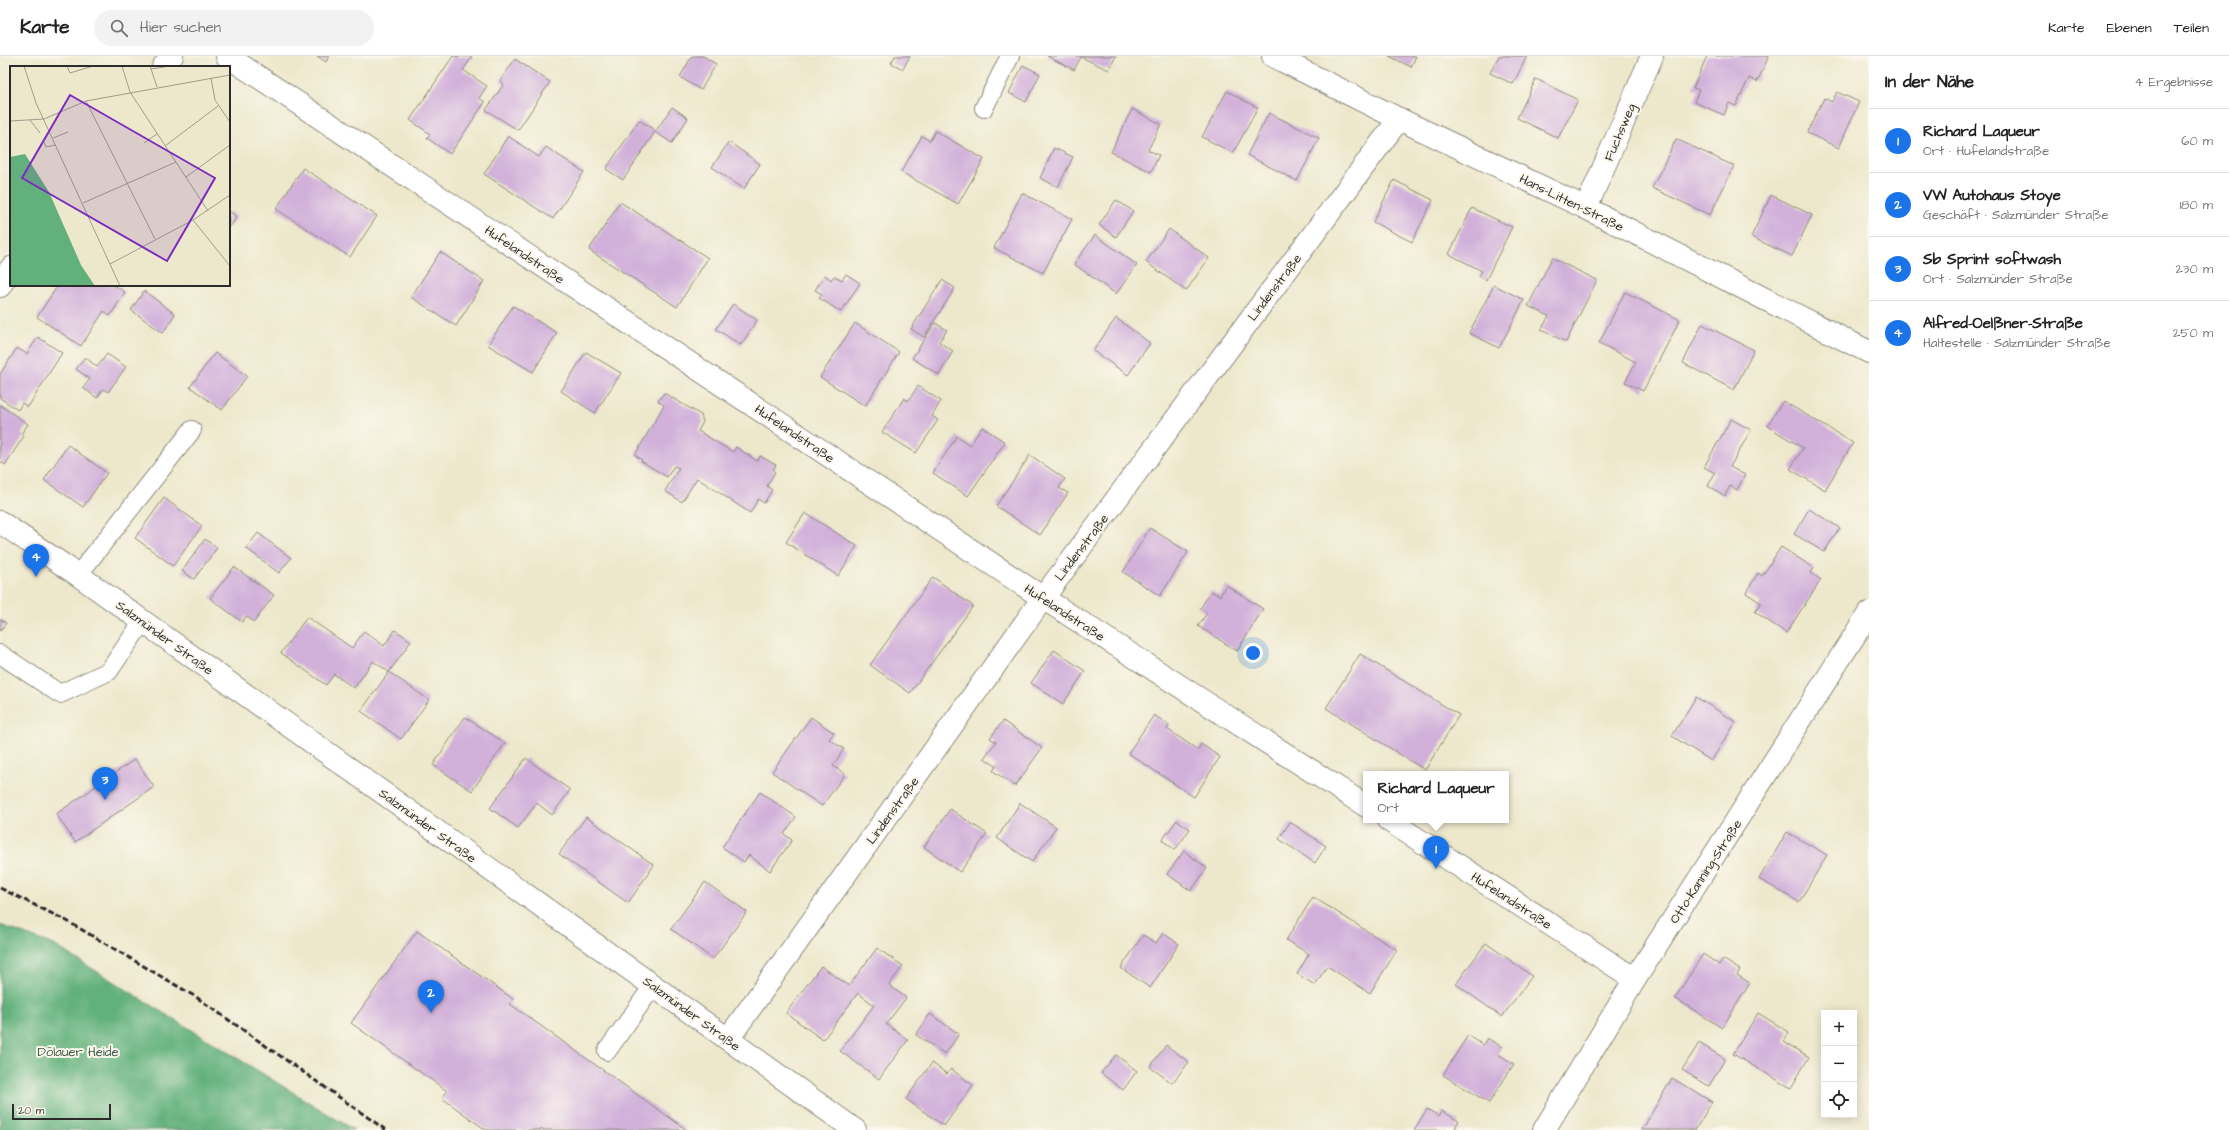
<!DOCTYPE html>
<html lang="de">
<head>
<meta charset="utf-8">
<style>
  body { margin:0; font-family:"Architects Daughter",sans-serif; background:#f2f2f2; color:#222 }
  .controls { position:absolute; right:12px; bottom:12px; display:grid; overflow:hidden; border-radius:0px; box-shadow:0 2px 10px #0003 }
  .controls button { width:36px; height:36px; display:grid; place-items:center; padding:0; border:0; border-bottom:1px solid #e0e0e0; background:#fff; color:#222; font:20px sans-serif }
  .scale { position:absolute; left:12px; bottom:10px; width:99px; box-sizing:border-box; padding-left:4px; border:2px solid #2b2b2b; border-top:0; font-size:11px; line-height:14px; white-space:nowrap; color:#2b2b2b; -webkit-text-stroke:3px #fbf7ec; paint-order:stroke }
  .you { position:absolute; left:1253px; top:597px; width:14px; height:14px; margin:-10px; border:3px solid #fff; border-radius:50%; background:#1a73e8; box-shadow:0 0 0 6px #1a73e833 }
  .badge { display:grid; place-items:center; width:26px; height:26px; border-radius:50%; background:#1a73e8; color:#fff; font-size:13px; font-weight:700 }
  .pin { position:absolute; translate:-50% -33px; filter:drop-shadow(0 1px 2px #0008) }
  .pin::after { content:''; position:absolute; top:21px; width:14px; height:12px; background:inherit; clip-path:polygon(0 0,100% 0,50% 100%) }
  .popup { position:absolute; left:1363px; top:715px; width:146px; height:52px; box-sizing:border-box; display:grid; place-content:center; border-radius:0px; background:#fff; filter:drop-shadow(0 1px 3px #0005); font-size:13px; white-space:nowrap; color:#767676 }
  .popup b { font-size:15px; color:#222 }
  .popup::after { content:''; position:absolute; left:50%; top:100%; margin-left:-8px; border:8px solid transparent; border-top-color:#fff }
  .list { margin:0; padding:0; list-style:none }
  h2 { display:flex; justify-content:space-between; align-items:center; height:52px; margin:0; padding:0 16px; font-size:17px }
  h2 small { font-size:13px; font-weight:400; color:#767676 }
  .list li { display:grid; grid-template-columns:26px 1fr auto; gap:12px; align-items:center; box-sizing:border-box; height:64px; padding:0 16px; border-top:1px solid #e0e0e0 }
  .list b { display:block; font-size:15px; white-space:nowrap }
  .list p { margin:0; font-size:13px; white-space:nowrap; color:#767676 }
  .list em { font-size:13px; font-style:normal; color:#767676 }
  .icon { flex:none; width:22px; height:22px; fill:none; stroke:currentColor; stroke-width:2; stroke-linecap:round; stroke-linejoin:round }
  .map { position:relative; flex:none; width:1869px; height:1074px; overflow:hidden }
  header { display:flex; align-items:center; gap:24px; box-sizing:border-box; height:56px; padding:0 20px; background:#fff; border-bottom:1px solid #e0e0e0 }
  header strong { font-size:19px }
  nav { display:flex; gap:22px; margin-inline-start:auto; font-size:14px }
  .search { width:280px; height:36px; background:#f2f2f2; display:flex; align-items:center; gap:10px; box-sizing:border-box; padding:0 14px; border-radius:22px; color:#767676; font-size:15px }
  main { display:flex }
  aside { flex:1; background:#fff }
  .map>svg:first-child { display:block }
  .forest { fill:#62b17c; stroke:#466e54 }
  .building { fill:#d1b0da }
  .lines { fill:none; stroke-linecap:round; stroke-linejoin:round }
  .service-casing { stroke:#8c8a7c; stroke-width:20 }
  .minor-casing { stroke:#8c8a7c; stroke-width:24 }
  .secondary-casing { stroke:#8c8a7c; stroke-width:24 }
  .service { stroke:#fff; stroke-width:18 }
  .minor { stroke:#fff; stroke-width:22 }
  .secondary { stroke:#fff; stroke-width:22 }
  .rail { stroke:#2b2b2b; stroke-width:3; stroke-dasharray:6 3; stroke-linecap:butt }
  .labels { text-anchor:middle; stroke-width:4; stroke-linejoin:round; paint-order:stroke }
  .street-label { font-size:13px; fill:#2b2b2b; stroke:#fbf7ec }
  .park-label { font-size:13px; fill:#425c4a; stroke:#fbf7ec }
  .inset-road { fill:none; stroke:#9f9c8c; stroke-width:1 }
  .view { fill:#7b2cbf; fill-opacity:0.15; stroke:#7b2cbf; stroke-width:2 }
  .inset-edge { fill:none; stroke:#2b2b2b; stroke-width:2 }
</style>
</head>
<body>
<header>
<strong>Karte</strong>
<div class="search"><svg class="icon" aria-label="search" viewBox="0 0 24 24"><circle cx="10" cy="10" r="6"/><path d="M15 15l6 6"/></svg>Hier suchen</div>
<nav><a>Karte</a><a>Ebenen</a><a>Teilen</a></nav>
</header>
<main>
<div class="map">
<svg width="1869" height="1074" viewBox="0 0 1869 1074">
  <rect width="100%" height="100%" fill="#fbf7ec"/>
  <filter id="ink" filterUnits="userSpaceOnUse"><feTurbulence type="fractalNoise" baseFrequency=".025" numOctaves="2"/><feDisplacementMap in="SourceGraphic" scale="8" xChannelSelector="R" yChannelSelector="G"/><feConvolveMatrix kernelMatrix="1 2 1 2 8 2 1 2 1" color-interpolation-filters="sRGB"/></filter>
  <filter id="wash" filterUnits="userSpaceOnUse"><feTurbulence type="fractalNoise" baseFrequency=".012" numOctaves="4" result="noise"/><feDisplacementMap in="SourceGraphic" scale="16" xChannelSelector="R" yChannelSelector="G"/><feGaussianBlur stdDeviation="0.9" result="paint"/><feColorMatrix in="noise" values="0 0 0 0 0 0 0 0 0 0 0 0 0 0 0 0 0 1.4 0 .05"/><feComposite in="paint" operator="in"/></filter>
  <g filter="url(#wash)">
    <rect width="100%" height="100%" fill="#ede8cc"/>
    <polygon class="forest" points="0,869 54,889 354,1074 0,1074"/>
    <g id="blocks">
      <g class="building">
        <polygon points="317,0 329,0 326,6"/>
        <polygon points="453,0 472,1 463,14 487,30 479,42 485,46 450,98 427,82 430,78 410,64"/>
        <polygon points="692,0 703,0 716,8 701,34 680,21"/>
        <polygon points="895,0 910,0 903,13 891,7"/>
        <polygon points="1047,0 1116,0 1109,14 1081,1 1074,14"/>
        <polygon points="1389,0 1416,0 1411,11"/>
        <polygon points="1499,0 1527,0 1513,28 1490,17"/>
        <polygon points="1707,0 1769,0 1757,26 1749,22 1736,50 1729,47 1724,59 1694,46 1699,34 1693,32"/>
        <polygon points="515,3 550,26 518,74 486,54 504,28 500,25"/>
        <polygon points="1023,9 1040,18 1026,46 1009,37"/>
        <polygon points="1536,23 1578,44 1558,82 1517,62"/>
        <polygon points="1227,35 1258,52 1233,97 1202,81"/>
        <polygon points="1837,36 1859,46 1839,92 1807,77 1824,42 1832,46"/>
        <polygon points="672,51 688,62 672,87 655,76 623,124 606,113 639,64 656,75"/>
        <polygon points="1132,53 1161,68 1148,94 1159,99 1151,116 1111,96"/>
        <polygon points="1269,57 1319,82 1297,125 1247,99"/>
        <polygon points="935,75 984,103 958,148 901,116 922,80 930,85"/>
        <polygon points="508,80 539,101 546,91 584,116 553,163 484,118"/>
        <polygon points="1676,83 1734,110 1710,159 1652,132"/>
        <polygon points="729,86 760,108 744,133 712,111"/>
        <polygon points="1054,92 1073,101 1058,131 1040,122"/>
        <polygon points="303,112 377,160 350,201 276,153"/>
        <polygon points="1394,124 1433,144 1412,186 1373,166"/>
        <polygon points="1022,137 1072,163 1043,217 994,192"/>
        <polygon points="1771,139 1812,159 1792,200 1751,181"/>
        <polygon points="1116,144 1133,155 1116,181 1099,169"/>
        <polygon points="620,146 708,202 677,251 589,194"/>
        <polygon points="1472,152 1512,171 1486,224 1479,220 1482,215 1449,198"/>
        <polygon points="229,155 237,161 229,172"/>
        <polygon points="1169,173 1209,202 1186,235 1146,206"/>
        <polygon points="1095,179 1137,209 1116,238 1074,208"/>
        <polygon points="440,196 484,225 456,270 411,241"/>
        <polygon points="1552,202 1597,224 1566,286 1541,274 1549,260 1528,250"/>
        <polygon points="846,218 860,227 841,256 819,242 822,238 815,234 825,219 831,224 834,220 842,224"/>
        <polygon points="942,224 955,232 924,281 911,273"/>
        <polygon points="58,229 114,229 125,236 110,260 104,255 81,290 37,261"/>
        <polygon points="1494,229 1524,244 1499,292 1469,277"/>
        <polygon points="144,235 175,258 163,277 131,254"/>
        <polygon points="1625,236 1680,264 1643,335 1625,326 1636,306 1599,287"/>
        <polygon points="733,248 757,264 741,289 716,273"/>
        <polygon points="513,250 557,277 533,316 488,289"/>
        <polygon points="1116,262 1150,287 1128,319 1093,295"/>
        <polygon points="855,267 899,296 865,350 820,321"/>
        <polygon points="935,267 947,274 939,286 953,295 939,319 912,302"/>
        <polygon points="1702,268 1754,294 1734,334 1683,307"/>
        <polygon points="38,281 62,297 28,351 22,347 18,354 0,342 0,318 17,292 27,298"/>
        <polygon points="586,296 621,317 595,357 561,335"/>
        <polygon points="215,297 247,320 222,354 190,331"/>
        <polygon points="107,298 126,311 108,336 103,333 97,342 83,332 90,323 76,313 85,301 97,311"/>
        <polygon points="918,330 941,345 932,360 938,364 916,397 882,376 904,342 908,345"/>
        <polygon points="664,337 701,359 703,366 698,375 733,396 736,391 757,405 760,400 776,409 773,414 775,416 767,430 772,434 764,447 758,443 750,457 697,422 682,446 665,435 679,412 674,410 667,421 641,405 642,404 635,399 664,349 658,345"/>
        <polygon points="1783,345 1853,387 1825,434 1790,413 1803,392 1767,370"/>
        <polygon points="0,349 28,368 21,378 24,380 5,409 0,405"/>
        <polygon points="1731,363 1751,374 1730,411 1745,419 1737,434 1730,430 1725,440 1708,430 1715,417 1704,411"/>
        <polygon points="982,371 1005,386 968,440 933,417 957,380 970,389"/>
        <polygon points="68,389 107,417 83,451 44,424"/>
        <polygon points="1030,399 1065,423 1059,432 1068,437 1040,479 996,450"/>
        <polygon points="164,442 202,470 173,510 135,482"/>
        <polygon points="1809,453 1840,472 1824,496 1794,478"/>
        <polygon points="805,457 857,490 838,520 786,486"/>
        <polygon points="1150,472 1188,496 1160,540 1123,516"/>
        <polygon points="258,477 291,502 279,517 246,492"/>
        <polygon points="205,483 217,492 194,523 182,515"/>
        <polygon points="1781,491 1814,512 1811,517 1821,524 1786,577 1755,556 1761,547 1746,537 1758,517 1762,520"/>
        <polygon points="234,511 274,539 254,566 246,560 242,566 210,542"/>
        <polygon points="933,521 973,550 910,637 870,609"/>
        <polygon points="1226,529 1263,553 1237,595 1198,570 1207,557 1200,553 1211,535 1220,540"/>
        <polygon points="307,561 352,592 364,575 384,590 395,574 411,585 389,616 373,605 354,632 334,618 326,629 281,597"/>
        <polygon points="0,563 6,567 0,575"/>
        <polygon points="1054,594 1085,615 1063,648 1031,627"/>
        <polygon points="1360,598 1459,659 1425,714 1326,652"/>
        <polygon points="389,616 429,644 401,683 361,655"/>
        <polygon points="1696,641 1736,666 1711,705 1672,680"/>
        <polygon points="1154,659 1169,669 1167,673 1198,694 1201,688 1220,701 1194,741 1128,697"/>
        <polygon points="465,661 505,687 472,735 433,709"/>
        <polygon points="811,661 834,677 829,683 844,693 833,710 845,718 822,750 772,716"/>
        <polygon points="1003,665 1042,692 1015,730 993,715 996,710 984,702 996,686 990,682"/>
        <polygon points="526,702 570,734 552,759 537,747 518,772 490,752"/>
        <polygon points="135,703 154,731 75,786 56,758"/>
        <polygon points="760,736 796,761 784,778 792,784 770,815 749,799 744,806 722,791"/>
        <polygon points="1020,747 1056,771 1032,806 997,782"/>
        <polygon points="950,753 987,778 960,816 924,791"/>
        <polygon points="586,761 654,809 628,847 559,798"/>
        <polygon points="1177,764 1190,773 1175,794 1162,784"/>
        <polygon points="1290,766 1326,790 1315,807 1279,783"/>
        <polygon points="1787,776 1827,799 1799,846 1759,823"/>
        <polygon points="1184,795 1207,812 1191,835 1167,818"/>
        <polygon points="705,826 747,856 713,903 671,873"/>
        <polygon points="1313,841 1397,894 1370,937 1327,910 1315,929 1297,918 1309,898 1286,884"/>
        <polygon points="417,875 513,943 510,948 687,1074 486,1074 442,1042 447,1035 351,967"/>
        <polygon points="1163,877 1179,888 1150,932 1121,912 1143,879 1156,887"/>
        <polygon points="1486,887 1532,920 1502,961 1456,928"/>
        <polygon points="877,892 903,910 889,929 906,942 886,968 908,984 879,1023 840,995 874,949 858,937 823,984 786,957 821,910 849,930"/>
        <polygon points="1703,898 1719,909 1723,903 1740,914 1737,919 1750,927 1722,972 1675,942"/>
        <polygon points="1758,957 1789,976 1784,986 1809,1001 1791,1032 1733,998"/>
        <polygon points="930,958 959,978 945,998 916,979"/>
        <polygon points="1468,979 1483,989 1487,982 1502,991 1498,998 1514,1008 1489,1047 1443,1019"/>
        <polygon points="1699,987 1725,1003 1709,1030 1682,1014"/>
        <polygon points="1166,989 1189,1006 1172,1027 1150,1011"/>
        <polygon points="1116,999 1137,1015 1123,1034 1101,1017"/>
        <polygon points="932,1007 947,1018 951,1013 973,1029 944,1070 906,1043"/>
        <polygon points="1672,1022 1712,1046 1695,1074 1642,1074"/>
        <polygon points="1427,1053 1439,1060 1442,1055 1459,1065 1455,1071 1460,1074 1414,1074"/>
      </g>
    </g>
  </g>
  <g filter="url(#ink)">
    <use href="#blocks" fill-opacity="0" stroke="#8c8a7c" stroke-width="1"/>
    <g class="lines">
      <defs>
        <g id="service">
          <polyline points="984,52 1010,0"/>
          <polyline points="78,519 192,374"/>
          <polyline points="0,598 60,638 109,615 143,565"/>
          <polyline points="607,995 653,930"/>
        </g>
        <g id="minor">
          <polyline points="227,0 1043,542 1366,750"/>
          <polyline points="1273,0 1399,63 1586,152 1869,296"/>
          <polyline points="163,11 172,0"/>
          <polyline points="1586,152 1652,0"/>
          <polyline points="0,230 11,212"/>
          <polyline points="1388,764 1635,923"/>
          <polyline points="728,983 1043,542 1399,63"/>
          <polyline points="1544,1074 1635,923 1869,557"/>
        </g>
        <polyline id="secondary" points="0,466 78,519 855,1074"/>
      </defs>
      <use href="#service" class="service-casing"/>
      <use href="#minor" class="minor-casing"/>
      <use href="#secondary" class="secondary-casing"/>
      <use href="#service" class="service"/>
      <use href="#minor" class="minor"/>
      <use href="#secondary" class="secondary"/>
      <polyline class="rail" points="0,832 67,865 196,941 386,1074"/>
    </g>
  </g>
  <g class="labels">
    <g class="street-label">
      <text transform="translate(1619 76) rotate(-67)" y="5">Fuchsweg</text>
      <text transform="translate(1572 146) rotate(26)" y="5">Hans-Litten-Straße</text>
      <text transform="translate(525 198) rotate(34)" y="5">Hufelandstraße</text>
      <text transform="translate(1274 231) rotate(-53)" y="5">Lindenstraße</text>
      <text transform="translate(795 377) rotate(34)" y="5">Hufelandstraße</text>
      <text transform="translate(1081 491) rotate(-53)" y="5">Lindenstraße</text>
      <text transform="translate(1065 556) rotate(33)" y="5">Hufelandstraße</text>
      <text transform="translate(165 581) rotate(36)" y="5">Salzmünder Straße</text>
      <text transform="translate(892 754) rotate(-54)" y="5">Lindenstraße</text>
      <text transform="translate(428 769) rotate(36)" y="5">Salzmünder Straße</text>
      <text transform="translate(1705 815) rotate(-57)" y="5">Otto-Kanning-Straße</text>
      <text transform="translate(1512 844) rotate(33)" y="5">Hufelandstraße</text>
      <text transform="translate(692 957) rotate(36)" y="5">Salzmünder Straße</text>
    </g>
    <g class="park-label">
      <text x="78" y="1000">Dölauer Heide</text>
    </g>
  </g>
  <g transform="translate(10 10)">
    <rect width="220" height="220" fill="#ede8cc"/>
    <path d="M 15,88 L 39,126 L 71,199 L 85,220 L 0,220 L 0,91 Z" fill="#62b17c"/>
    <path class="inset-road" d="M 14,0 L 26,37 L 110,220M 57,0 L 60,7 L 83,0M 112,0 L 120,26 L 198,145M 140,0 L 147,21M 141,3 L 160,0M 201,12 L 205,34 L 220,56M 76,35 L 145,173M 20,54 L 30,67M 0,55 L 34,53 L 76,35 L 220,9M 43,72 L 58,66M 33,74 L 36,81 L 46,79M 134,77 L 147,68M 155,80 L 208,40M 176,111 L 220,79M 73,137 L 166,96M 183,154 L 220,200M 100,198 L 183,154 L 220,129"/>
    <path class="view" d="M 60,29 L 205,112 L 157,195 L 12,112 Z"/>
    <rect width="220" height="220" class="inset-edge"/>
  </g>
</svg>
<div class="controls">
<button>+</button>
<button>−</button>
<button><svg class="icon" aria-label="locate" viewBox="0 0 24 24"><circle cx="12" cy="12" r="6"/><path d="M12 2v4M12 18v4M2 12h4M18 12h4"/></svg></button>
</div>
<div class="scale">20 m</div>
<div class="you"></div>
<div class="pin badge" style="left:1436px;top:813px">1</div>
<div class="popup"><b>Richard Laqueur</b>Ort</div>
<div class="pin badge" style="left:431px;top:957px">2</div>
<div class="pin badge" style="left:105px;top:744px">3</div>
<div class="pin badge" style="left:36px;top:521px">4</div>
</div>
<aside>
<h2>In der Nähe<small>4 Ergebnisse</small></h2>
<ul class="list">
<li><span class="badge">1</span><div><b>Richard Laqueur</b><p>Ort · Hufelandstraße</p></div><em>60 m</em></li>
<li><span class="badge">2</span><div><b>VW Autohaus Stoye</b><p>Geschäft · Salzmünder Straße</p></div><em>180 m</em></li>
<li><span class="badge">3</span><div><b>Sb Sprint softwash</b><p>Ort · Salzmünder Straße</p></div><em>230 m</em></li>
<li><span class="badge">4</span><div><b>Alfred-Oelßner-Straße</b><p>Haltestelle · Salzmünder Straße</p></div><em>250 m</em></li>
</ul>
</aside>
</main>
</body>
</html>
